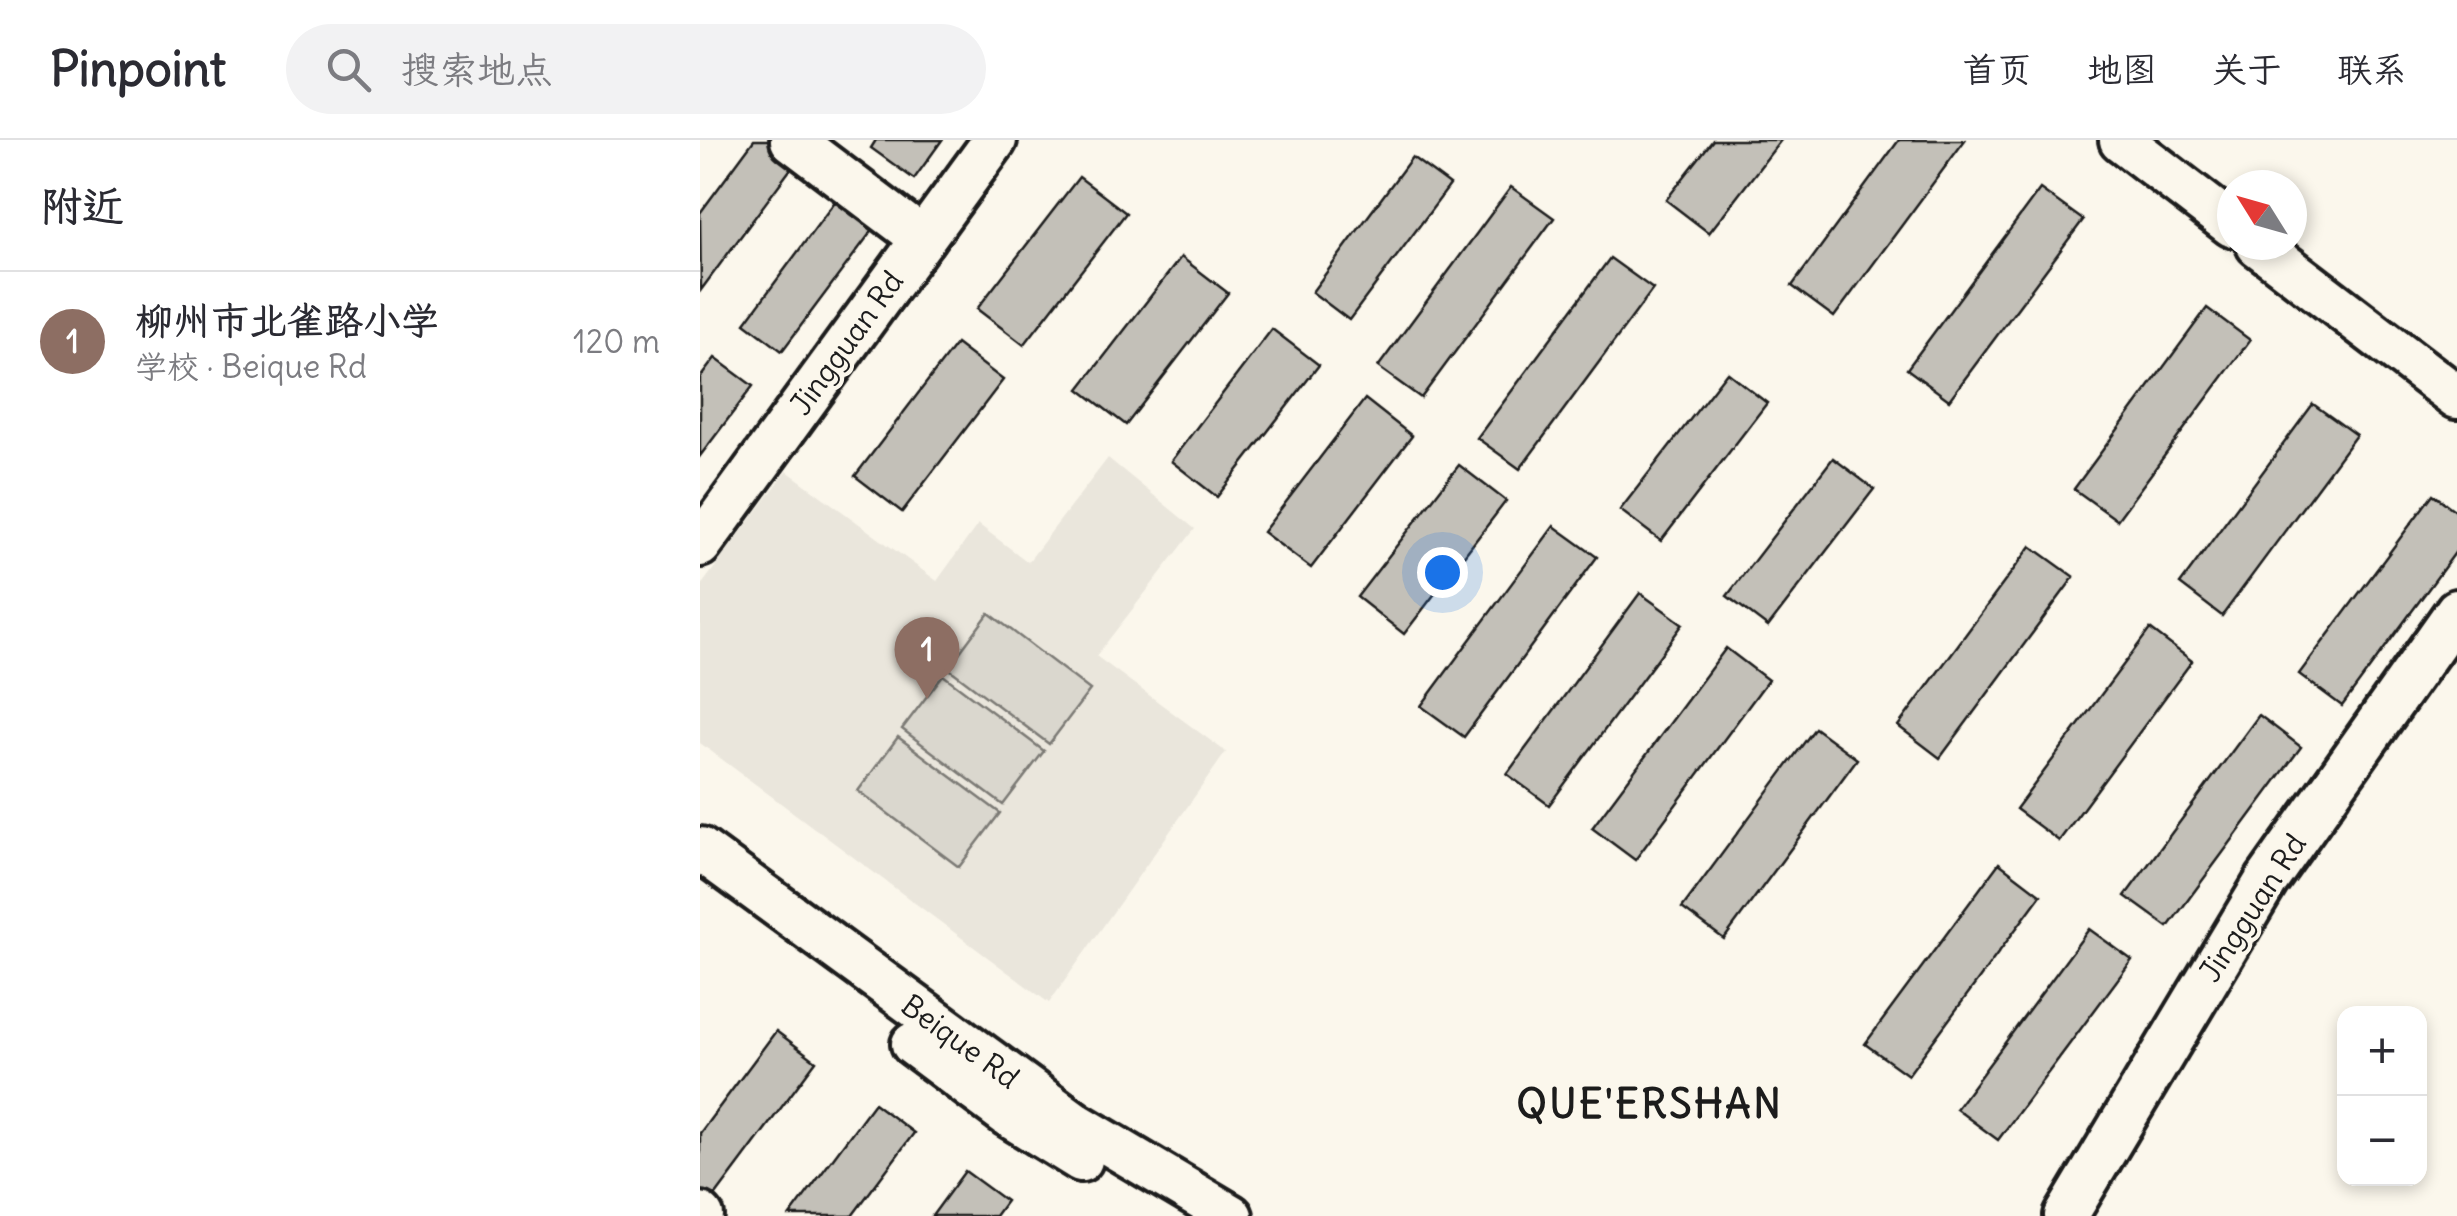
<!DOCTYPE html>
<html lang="zh">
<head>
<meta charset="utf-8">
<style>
  body { margin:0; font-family:Delius,"LXGW WenKai TC",sans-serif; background:#f2f2f3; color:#2b2b33 }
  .controls { position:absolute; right:30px; bottom:30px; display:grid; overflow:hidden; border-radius:20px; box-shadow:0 5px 15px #0003 }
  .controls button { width:90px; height:90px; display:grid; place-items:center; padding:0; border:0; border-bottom:2px solid #e1e1e2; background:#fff; color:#2b2b33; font:50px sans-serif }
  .compass { position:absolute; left:1517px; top:30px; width:90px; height:90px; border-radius:50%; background:#fff; box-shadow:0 5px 15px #0003; rotate:307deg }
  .you { position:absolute; left:742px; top:432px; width:35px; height:35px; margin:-25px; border:8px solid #fff; border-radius:50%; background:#1a73e8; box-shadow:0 0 0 15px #1a73e833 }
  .badge { display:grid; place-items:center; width:65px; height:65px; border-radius:50%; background:#d1495b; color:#fff; font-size:32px; font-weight:700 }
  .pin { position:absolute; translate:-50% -82px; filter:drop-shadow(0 2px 5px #0008) }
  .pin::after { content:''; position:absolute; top:52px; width:35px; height:30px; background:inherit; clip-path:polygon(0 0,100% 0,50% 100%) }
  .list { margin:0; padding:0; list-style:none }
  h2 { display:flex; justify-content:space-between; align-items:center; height:130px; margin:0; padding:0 40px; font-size:42px }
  h2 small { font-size:32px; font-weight:400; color:#7c7c81 }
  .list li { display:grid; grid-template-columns:65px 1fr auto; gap:30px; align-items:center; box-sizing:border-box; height:140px; padding:0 40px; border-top:2px solid #e1e1e2 }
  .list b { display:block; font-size:38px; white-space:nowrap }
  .list p { margin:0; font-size:32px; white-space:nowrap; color:#7c7c81 }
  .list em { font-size:32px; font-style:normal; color:#7c7c81 }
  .icon { flex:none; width:55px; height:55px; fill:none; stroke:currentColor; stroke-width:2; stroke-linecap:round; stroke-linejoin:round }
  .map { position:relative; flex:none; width:1757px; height:1076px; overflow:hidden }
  header { display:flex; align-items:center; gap:60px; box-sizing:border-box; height:140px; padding:0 50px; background:#fff; border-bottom:2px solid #e1e1e2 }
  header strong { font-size:48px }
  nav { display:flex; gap:55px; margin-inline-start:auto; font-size:35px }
  .search { width:700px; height:90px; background:#f2f2f3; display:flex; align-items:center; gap:25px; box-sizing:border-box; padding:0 35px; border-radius:55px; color:#7c7c81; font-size:38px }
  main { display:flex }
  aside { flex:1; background:#fff }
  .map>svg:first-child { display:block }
  .built { fill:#eae6dc }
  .garden { fill:#dad7ce; stroke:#7b7a75; stroke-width:2.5 }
  .building { fill:#c3c0b8; stroke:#1c1c1c; stroke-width:2.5 }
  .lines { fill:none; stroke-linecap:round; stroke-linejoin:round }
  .minor-casing { stroke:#1c1c1c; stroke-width:50 }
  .minor { stroke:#fbf7ec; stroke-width:42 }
  .labels { text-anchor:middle; stroke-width:8; stroke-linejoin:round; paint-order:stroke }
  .street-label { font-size:30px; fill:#1c1c1c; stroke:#fbf7ec }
  .district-label { font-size:40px; font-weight:bold; letter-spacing:2.5px; fill:#1c1c1c; stroke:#fbf7ec }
</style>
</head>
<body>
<header>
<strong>Pinpoint</strong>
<div class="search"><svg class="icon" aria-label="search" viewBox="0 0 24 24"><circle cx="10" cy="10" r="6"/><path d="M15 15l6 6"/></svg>搜索地点</div>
<nav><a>首页</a><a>地图</a><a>关于</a><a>联系</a></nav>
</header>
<main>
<aside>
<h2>附近<small></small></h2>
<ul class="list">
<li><span class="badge" style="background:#8d6e63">1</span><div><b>柳州市北雀路小学</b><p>学校 · Beique Rd</p></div><em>120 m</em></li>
</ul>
</aside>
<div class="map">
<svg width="1757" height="1076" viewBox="0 0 1757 1076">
  <rect width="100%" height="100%" fill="#fbf7ec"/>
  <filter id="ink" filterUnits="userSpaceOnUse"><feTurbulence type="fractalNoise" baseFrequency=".01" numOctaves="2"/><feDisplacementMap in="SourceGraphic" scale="20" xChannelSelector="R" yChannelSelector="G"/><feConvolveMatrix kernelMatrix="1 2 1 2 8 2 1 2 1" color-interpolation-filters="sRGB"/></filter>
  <g filter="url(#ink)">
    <polygon class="built" points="408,318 495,389 396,516 526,612 349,863 0,603 0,447 87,331 237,441 278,384 328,422"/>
    <g class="garden">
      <polygon points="289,473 390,550 349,604 248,528"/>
      <polygon points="243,535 344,611 303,665 202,589"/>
      <polygon points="198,597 300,673 259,727 158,651"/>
    </g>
    <g class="building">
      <polygon points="54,0 80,0 101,15 1,150 0,73"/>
      <polygon points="176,0 242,0 214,39 171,8"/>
      <polygon points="1013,0 1081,0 1009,93 966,60"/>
      <polygon points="1199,0 1265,0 1134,177 1092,146"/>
      <polygon points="712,17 750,45 649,180 612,152"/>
      <polygon points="379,37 426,73 324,205 277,169"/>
      <polygon points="811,47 854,78 721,258 678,227"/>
      <polygon points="145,48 183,76 82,211 45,183"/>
      <polygon points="1340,49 1383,80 1249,260 1207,229"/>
      <polygon points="481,117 528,153 426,285 379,249"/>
      <polygon points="910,118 953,149 820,329 777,298"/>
      <polygon points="1507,168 1550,200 1417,380 1374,349"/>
      <polygon points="572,189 619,225 517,357 471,321"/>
      <polygon points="256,204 303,240 202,372 155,336"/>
      <polygon points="15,218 53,246 0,316 0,238"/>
      <polygon points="1027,232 1067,263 961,401 920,370"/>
      <polygon points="665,259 712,296 611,428 563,392"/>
      <polygon points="1613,264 1656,295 1522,476 1480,444"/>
      <polygon points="1133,318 1174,349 1068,487 1027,456"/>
      <polygon points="759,325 806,361 704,494 657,457"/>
      <polygon points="1733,354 1757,372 1757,410 1642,566 1599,534"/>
      <polygon points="854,386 897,417 764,597 721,566"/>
      <polygon points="1331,406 1374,437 1240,618 1198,586"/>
      <polygon points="940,453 983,484 849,665 807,634"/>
      <polygon points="1450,489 1492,521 1359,701 1316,669"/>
      <polygon points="1026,508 1068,540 935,720 892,688"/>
      <polygon points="1559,575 1601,607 1468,787 1425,756"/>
      <polygon points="1115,588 1157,619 1024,799 982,768"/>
      <polygon points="1299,723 1341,755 1208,935 1165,904"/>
      <polygon points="1389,789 1432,820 1298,1000 1256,969"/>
      <polygon points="76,891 116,921 13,1059 0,1050 0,993"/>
      <polygon points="174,963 214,993 152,1076 90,1076"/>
      <polygon points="265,1031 306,1061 295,1076 232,1076"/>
    </g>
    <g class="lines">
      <defs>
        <g id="minor">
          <polyline points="92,0 223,99"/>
          <polyline points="1421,0 1532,85"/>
          <polyline points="1558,105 1757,257"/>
          <polyline points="0,405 295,0"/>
          <polyline points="0,709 376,984 531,1076"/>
          <polyline points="213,904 308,975 381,1020"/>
          <polyline points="0,1074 2,1076"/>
          <polyline points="1366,1076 1567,740 1757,471"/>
        </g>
      </defs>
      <use href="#minor" class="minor-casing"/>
      <use href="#minor" class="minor"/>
    </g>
  </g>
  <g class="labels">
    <g class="street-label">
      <text transform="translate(147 203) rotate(-54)" y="10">Jingguan Rd</text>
      <text transform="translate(1553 768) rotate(-57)" y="10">Jingguan Rd</text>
      <text transform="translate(260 902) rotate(36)" y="10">Beique Rd</text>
    </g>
    <g class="district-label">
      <text x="950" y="978">QUE'ERSHAN</text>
    </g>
  </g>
</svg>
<div class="controls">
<button>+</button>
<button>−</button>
</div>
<svg class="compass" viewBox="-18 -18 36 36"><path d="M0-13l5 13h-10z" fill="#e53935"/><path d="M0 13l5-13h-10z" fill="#7c7c81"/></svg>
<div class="you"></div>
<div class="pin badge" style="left:227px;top:559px;background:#8d6e63">1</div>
</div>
</main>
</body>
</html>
